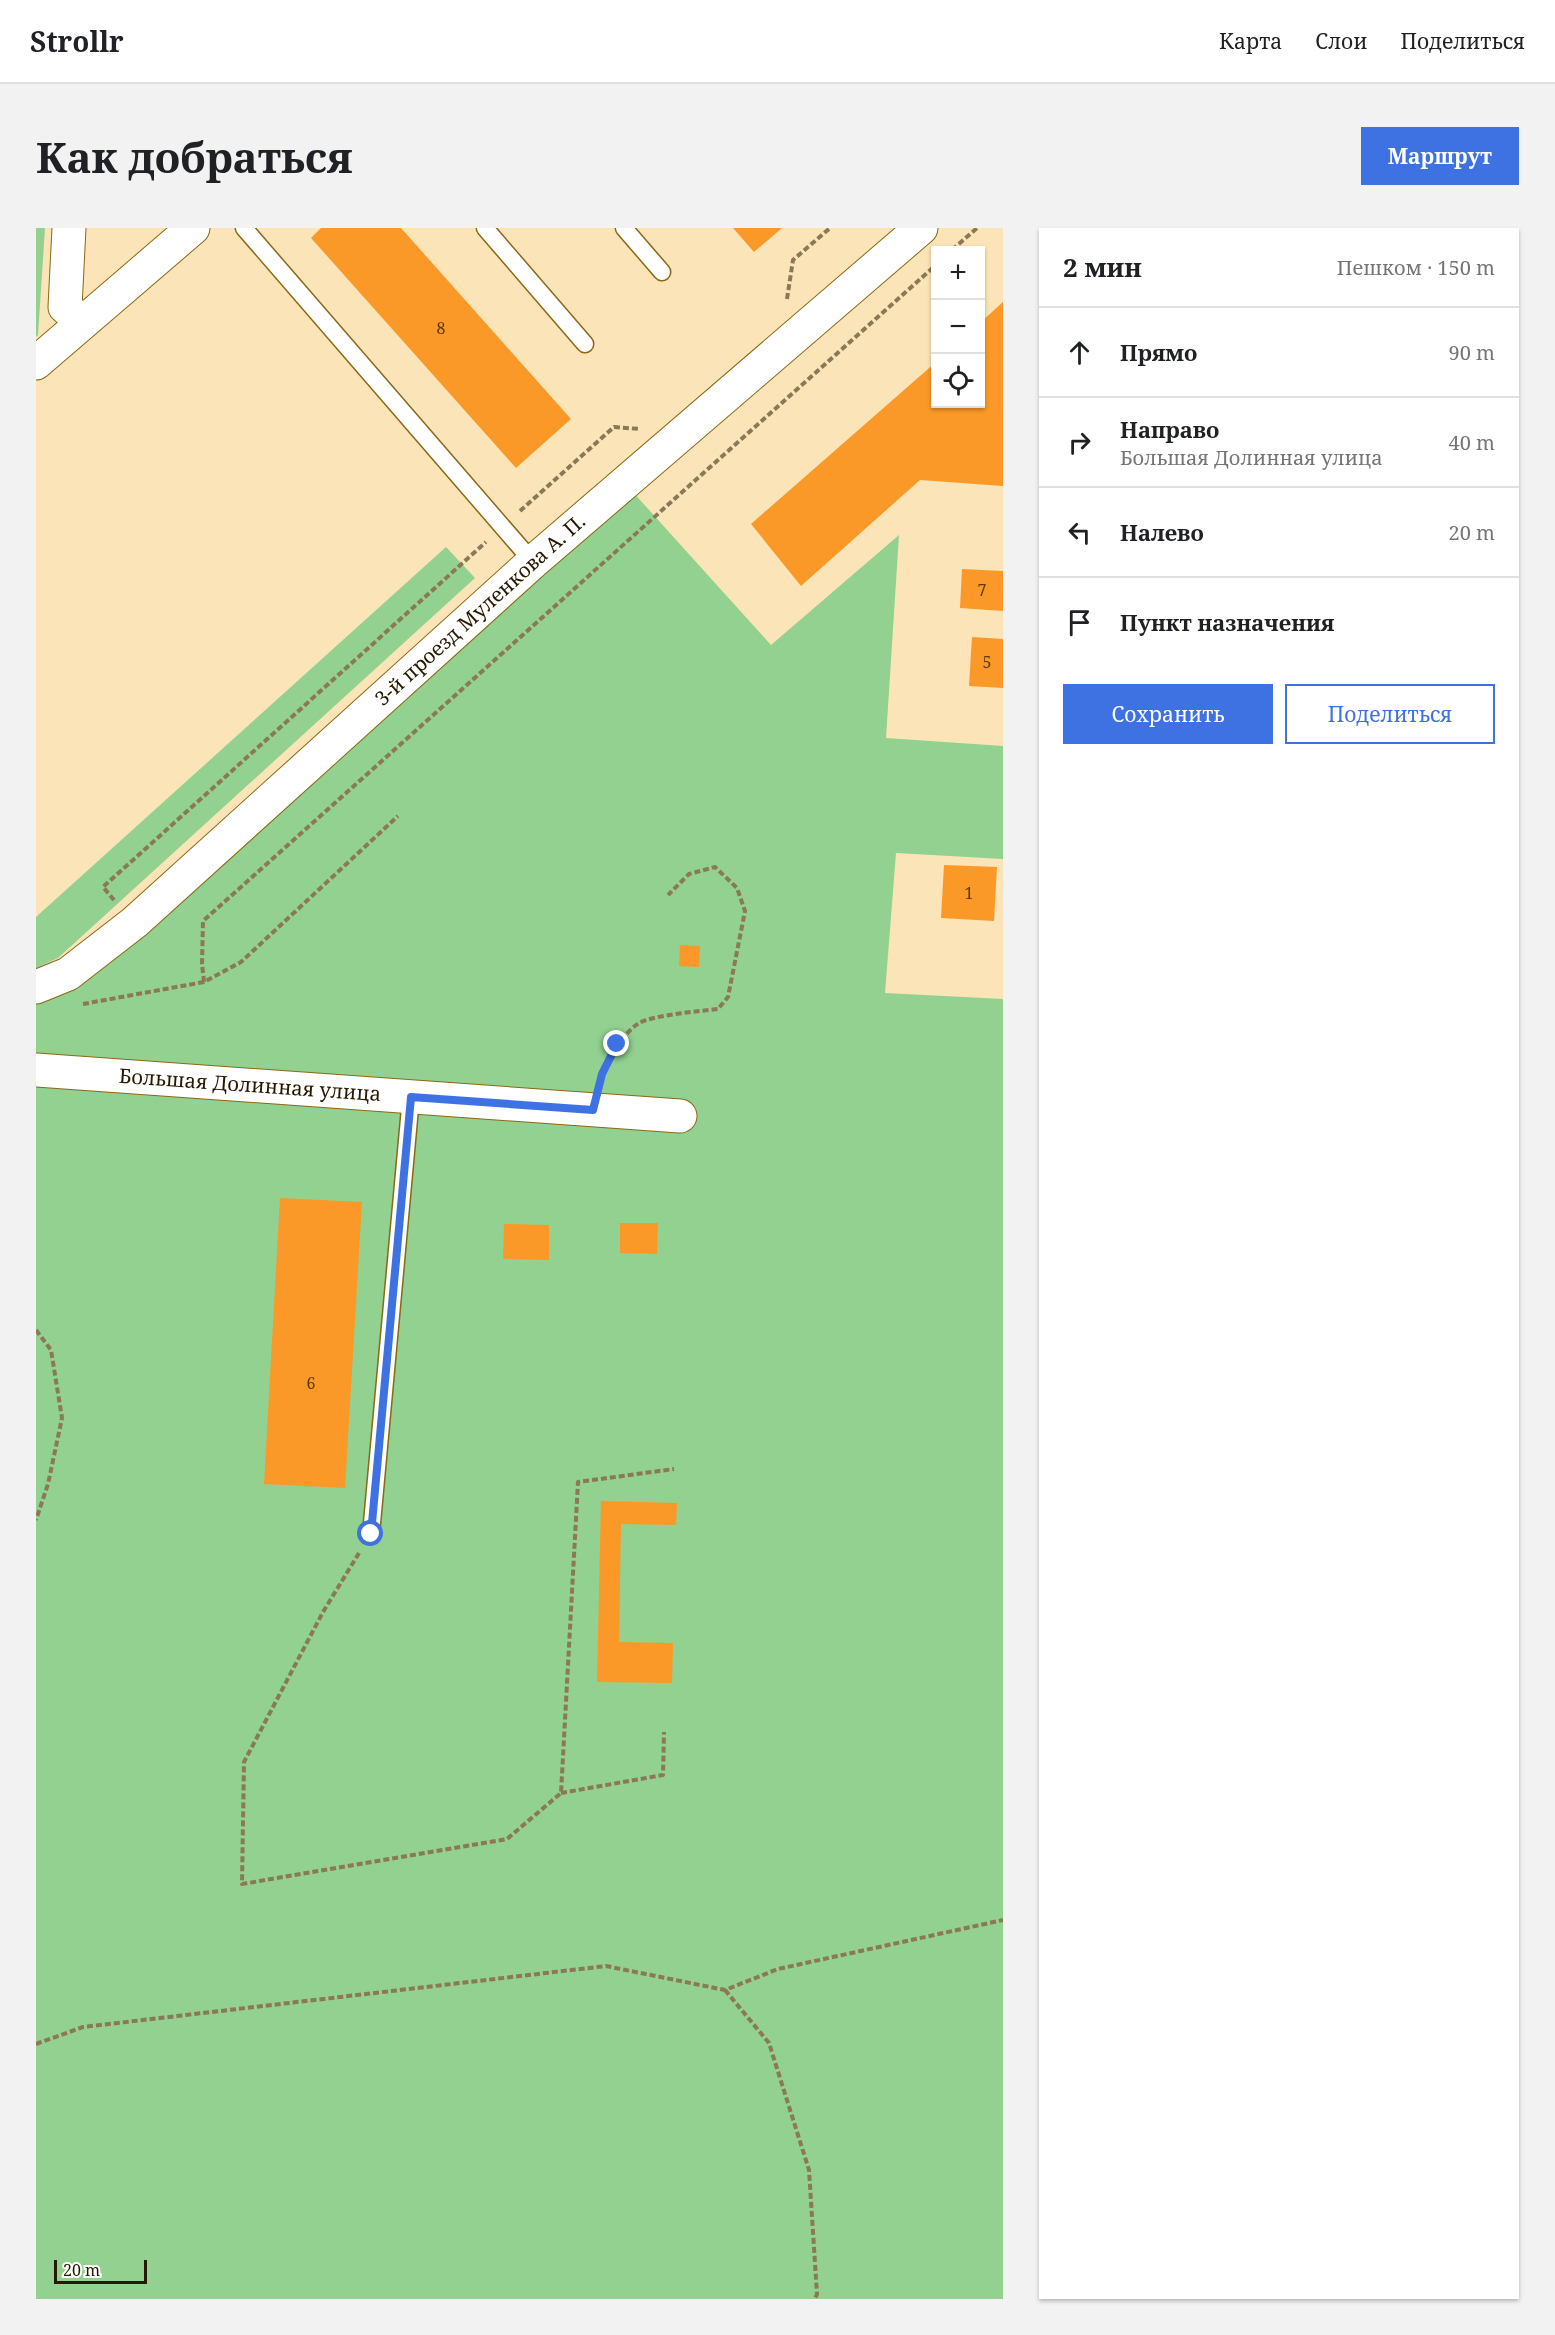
<!DOCTYPE html>
<html lang="ru">
<head>
<meta charset="utf-8">
<style>
  body { margin:0; font-family:"Noto Serif",serif; background:#f2f2f2; color:#202124 }
  .controls { position:absolute; right:18px; top:18px; display:grid; overflow:hidden; border-radius:0px; box-shadow:0 2px 4px #0004 }
  .controls button { width:54px; height:54px; display:grid; place-items:center; padding:0; border:0; border-bottom:2px solid #e0e0e0; background:#fff; color:#202124; font:30px sans-serif }
  .scale { position:absolute; left:18px; bottom:15px; width:93px; box-sizing:border-box; padding-left:6px; border:3px solid #271900; border-top:0; font-size:16px; line-height:21px; white-space:nowrap; color:#271900; -webkit-text-stroke:4px #fff; paint-order:stroke }
  .stop { position:absolute; width:18px; height:18px; margin:-14px; border:4px solid #3e71e2; border-radius:50%; background:#fff }
  .stop.end { background:#3e71e2; border-color:#fff; box-shadow:0 2px 6px #0008 }
  .list { margin:0; padding:0; list-style:none }
  h2 { display:flex; justify-content:space-between; align-items:center; height:78px; margin:0; padding:0 24px; font-size:26px }
  h2 small { font-size:20px; font-weight:400; color:#757577 }
  .list li { display:grid; grid-template-columns:39px 1fr auto; gap:18px; align-items:center; box-sizing:border-box; height:90px; padding:0 24px; border-top:2px solid #e0e0e0 }
  .list b { display:block; font-size:22px; white-space:nowrap }
  .list p { margin:0; font-size:20px; white-space:nowrap; color:#757577 }
  .list em { font-size:20px; font-style:normal; color:#757577 }
  .actions { display:flex; gap:12px; padding:18px 24px }
  .actions a { flex:1; padding:14px 0; border:2px solid #3e71e2; border-radius:0px; text-align:center; font-size:21px; color:#3e71e2 }
  .actions .main { background:#3e71e2; color:#fff }
  .icon { flex:none; width:33px; height:33px; fill:none; stroke:currentColor; stroke-width:2; stroke-linecap:round; stroke-linejoin:round }
  .map { position:relative; flex:none; width:967px; height:2071px; overflow:hidden; border-radius:0px }
  header { display:flex; align-items:center; gap:36px; box-sizing:border-box; height:84px; padding:0 30px; background:#fff; border-bottom:2px solid #e0e0e0 }
  header strong { font-size:28px }
  nav { display:flex; gap:33px; margin-inline-start:auto; font-size:21px }
  .intro { display:flex; align-items:center; justify-content:space-between; box-sizing:border-box; height:144px; padding:0 36px }
  h1 { margin:0; font-size:42px }
  .button { padding:15px 27px; border-radius:0px; background:#3e71e2; color:#fff; font-size:21px; font-weight:700 }
  main { display:flex; gap:36px; padding:0 36px }
  aside { flex:1; background:#fff; border-radius:0px; box-shadow:0 2px 4px #0004 }
  .map>svg:first-child { display:block }
  .green { fill:#92d18f }
  .building { fill:#fa9927 }
  .lines { fill:none; stroke-linecap:round; stroke-linejoin:round }
  .lane-casing { stroke:#8b6813; stroke-width:19 }
  .street-casing { stroke:#8b6813; stroke-width:35 }
  .path { stroke:#8a7856; stroke-width:4; stroke-dasharray:6 3; stroke-linecap:butt }
  .lane { stroke:#fff; stroke-width:16 }
  .street { stroke:#fff; stroke-width:33 }
  .route { stroke:#3e71e2; stroke-width:8 }
  .labels { text-anchor:middle; stroke-width:4.5; stroke-linejoin:round; paint-order:stroke }
  .number-label { font-size:16px; fill:#5c390a }
  .street-label { font-size:20px; fill:#271900; stroke:#fff }
</style>
</head>
<body>
<header>
<strong>Strollr</strong>
<nav><a>Карта</a><a>Слои</a><a>Поделиться</a></nav>
</header>
<div class="intro"><h1>Как добраться</h1><a class="button">Маршрут</a></div>
<main>
<div class="map">
<svg width="967" height="2071" viewBox="0 0 967 2071">
  <rect width="100%" height="100%" fill="#fbe4b8"/>
  <g class="green">
    <polygon points="0,0 9,0 2,107 0,109"/>
    <polygon points="595,262 735,417 863,307 850,510 967,518 967,631 860,625 849,765 967,771 967,2071 0,2071 0,771"/>
    <polygon points="410,319 439,350 22,730 0,740 0,689"/>
  </g>
  <g class="building">
    <polygon points="285,0 365,0 535,191 480,240 275,10"/>
    <polygon points="697,0 746,0 718,24"/>
    <polygon points="967,74 967,258 884,252 765,358 715,296 900,134 900,176 945,176 945,94"/>
    <polygon points="926,341 967,343 967,383 924,380"/>
    <polygon points="936,409 967,411 967,460 933,458"/>
    <polygon points="908,637 961,639 958,693 905,690"/>
    <polygon points="644,717 664,718 663,739 643,738"/>
    <polygon points="244,970 326,974 309,1260 228,1256"/>
    <polygon points="584,995 622,995 621,1026 584,1025"/>
    <polygon points="468,996 513,997 513,1032 467,1031"/>
    <polygon points="565,1273 641,1275 640,1297 585,1296 583,1414 637,1415 636,1455 561,1454"/>
  </g>
  <g class="lines">
    <defs>
      <g id="lane">
        <polyline points="208,0 497,334"/>
        <polyline points="449,0 549,116"/>
        <polyline points="588,0 626,44"/>
        <polyline points="335,1306 375,869"/>
      </g>
      <g id="street">
        <polyline points="33,0 29,79 46,94"/>
        <polyline points="0,135 157,0"/>
        <polyline points="0,759 32,746 99,694 497,334 885,0"/>
        <polyline points="0,842 644,888"/>
      </g>
    </defs>
    <use href="#lane" class="lane-casing"/>
    <use href="#street" class="street-casing"/>
    <g class="path">
      <polyline points="916,22 941,0"/>
      <polyline points="751,71 757,32 794,0"/>
      <polyline points="484,283 578,199 604,201"/>
      <polyline points="78,672 67,659 450,314"/>
      <polyline points="168,754 166,736 167,693 900,37"/>
      <polyline points="47,776 168,754 205,734 362,588"/>
      <path d="M 564,852 C 569,834 587,805 603,795 C 618,787 664,783 682,781 L 692,769 L 709,683 L 701,660 L 679,639 L 653,646 L 632,667"/>
      <polyline points="0,1102 15,1122 26,1190 12,1256 0,1292"/>
      <polyline points="323,1325 287,1384 208,1534 206,1656 471,1611 525,1565 542,1254 638,1241"/>
      <polyline points="525,1565 627,1547 628,1504"/>
      <polyline points="689,1762 733,1815 773,1942 781,2066 779,2071"/>
      <polyline points="0,1816 47,1799 570,1738 689,1762 742,1741 967,1692"/>
    </g>
    <use href="#lane" class="lane"/>
    <use href="#street" class="street"/>
  </g>
  <g class="lines">
    <polyline class="route" points="335,1306 375,869 557,882 566,846 581,816"/>
  </g>
  <g class="labels">
    <g class="number-label">
      <text x="405" y="106">8</text>
      <text x="946" y="368">7</text>
      <text x="951" y="440">5</text>
      <text x="933" y="671">1</text>
      <text x="275" y="1161">6</text>
    </g>
    <g class="street-label">
      <text transform="translate(444 382) rotate(-42)" y="7">3-й проезд Муленкова А. П.</text>
      <text transform="translate(214 857) rotate(4)" y="7">Большая Долинная улица</text>
    </g>
  </g>
</svg>
<div class="controls">
<button>+</button>
<button>−</button>
<button><svg class="icon" aria-label="locate" viewBox="0 0 24 24"><circle cx="12" cy="12" r="6"/><path d="M12 2v4M12 18v4M2 12h4M18 12h4"/></svg></button>
</div>
<div class="scale">20 m</div>
<div class="stop" style="left:335px;top:1306px"></div>
<div class="stop end" style="left:581px;top:816px"></div>
</div>
<aside>
<h2>2 мин<small>Пешком · 150 m</small></h2>
<ul class="list">
<li><svg class="icon" aria-label="ahead" viewBox="0 0 24 24"><path d="M12 20V5M6 11l6-6 6 6"/></svg><div><b>Прямо</b></div><em>90 m</em></li>
<li><svg class="icon" aria-label="right" viewBox="0 0 24 24"><path d="M7 20v-9h11M14 6l5 5-5 5"/></svg><div><b>Направо</b><p>Большая Долинная улица</p></div><em>40 m</em></li>
<li><svg class="icon" aria-label="left" viewBox="0 0 24 24"><path d="M17 20v-9H6M10 6l-5 5 5 5"/></svg><div><b>Налево</b></div><em>20 m</em></li>
<li><svg class="icon" aria-label="arrive" viewBox="0 0 24 24"><path d="M6 21V4h12l-3 4 3 4H6"/></svg><div><b>Пункт назначения</b></div></li>
</ul>
<div class="actions"><a class="main">Сохранить</a><a>Поделиться</a></div>
</aside>
</main>
</body>
</html>
